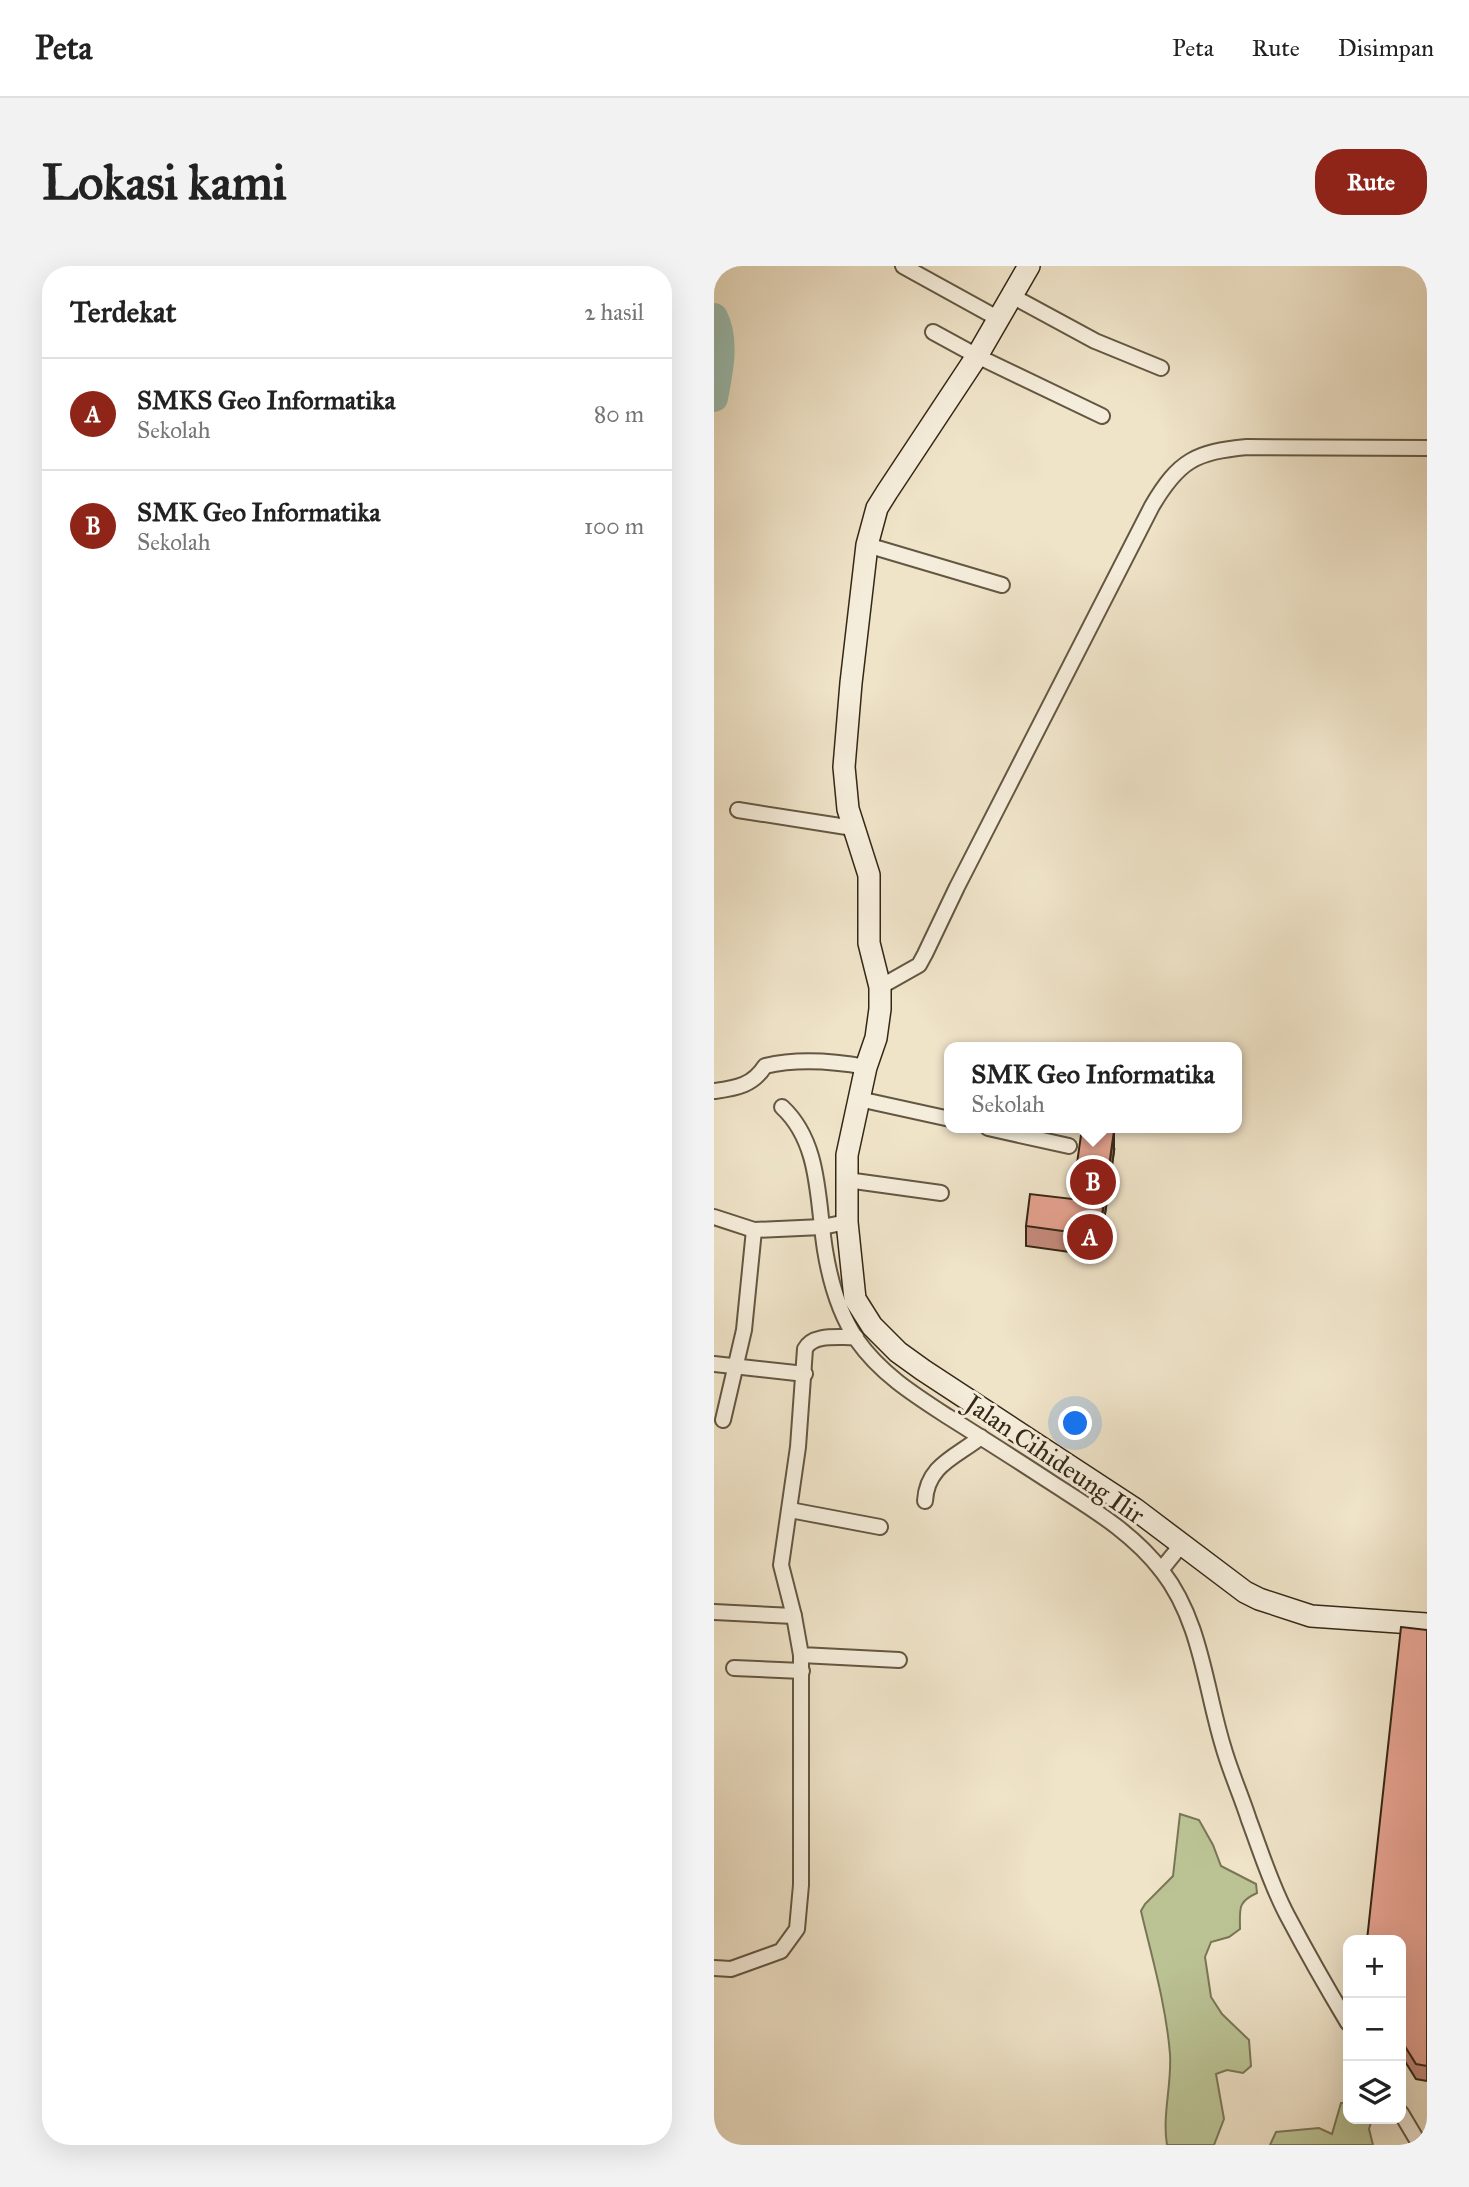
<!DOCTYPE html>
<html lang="id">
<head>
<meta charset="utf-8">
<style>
  body { margin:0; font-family:"IM FELL Great Primer",serif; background:#f2f2f2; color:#222 }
  .controls { position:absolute; right:21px; bottom:21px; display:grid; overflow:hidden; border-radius:14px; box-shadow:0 7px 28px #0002 }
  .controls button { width:63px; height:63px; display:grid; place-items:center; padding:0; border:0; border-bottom:2px solid #e0e0e0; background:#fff; color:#222; font:35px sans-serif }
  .you { position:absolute; left:362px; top:1158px; width:24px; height:24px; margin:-18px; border:5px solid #fff; border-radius:50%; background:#1a73e8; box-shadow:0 0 0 10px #1a73e833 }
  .badge { display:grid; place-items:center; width:46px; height:46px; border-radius:50%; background:#8f2418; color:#fff; font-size:23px; font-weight:700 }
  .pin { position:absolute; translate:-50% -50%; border:4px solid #fff; box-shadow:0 2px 7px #0006 }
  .popup { position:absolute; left:230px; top:776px; width:298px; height:91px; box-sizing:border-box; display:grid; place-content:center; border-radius:14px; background:#fff; filter:drop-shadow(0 2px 5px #0005); font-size:23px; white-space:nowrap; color:#767676 }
  .popup b { font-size:26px; color:#222 }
  .popup::after { content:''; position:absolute; left:50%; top:100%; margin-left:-14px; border:14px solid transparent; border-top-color:#fff }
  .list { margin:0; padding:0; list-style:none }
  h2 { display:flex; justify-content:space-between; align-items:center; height:91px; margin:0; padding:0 28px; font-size:30px }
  h2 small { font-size:23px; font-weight:400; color:#767676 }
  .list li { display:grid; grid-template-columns:46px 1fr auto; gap:21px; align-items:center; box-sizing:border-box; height:112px; padding:0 28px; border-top:2px solid #e0e0e0 }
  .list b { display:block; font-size:26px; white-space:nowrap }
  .list p { margin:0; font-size:23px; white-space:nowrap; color:#767676 }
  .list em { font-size:23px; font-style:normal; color:#767676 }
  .icon { flex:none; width:38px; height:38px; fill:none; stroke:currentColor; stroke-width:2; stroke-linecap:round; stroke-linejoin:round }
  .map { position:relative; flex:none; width:713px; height:1879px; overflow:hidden; border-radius:28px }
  header { display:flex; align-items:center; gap:42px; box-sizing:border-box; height:98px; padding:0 35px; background:#fff; border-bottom:2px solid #e0e0e0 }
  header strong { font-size:33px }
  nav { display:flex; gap:38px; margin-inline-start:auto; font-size:24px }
  .intro { display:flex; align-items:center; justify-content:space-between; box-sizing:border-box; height:168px; padding:0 42px }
  h1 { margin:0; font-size:49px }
  .button { padding:18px 32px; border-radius:28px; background:#8f2418; color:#fff; font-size:24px; font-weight:700 }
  main { display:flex; gap:42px; padding:0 42px }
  aside { flex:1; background:#fff; border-radius:28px; box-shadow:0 7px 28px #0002 }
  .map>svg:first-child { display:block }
  .green { fill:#bbc395; stroke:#787656; stroke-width:2 }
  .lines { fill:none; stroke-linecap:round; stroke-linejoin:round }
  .river { stroke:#9abeb2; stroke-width:28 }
  .minor-casing { stroke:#645742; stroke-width:18 }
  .secondary-casing { stroke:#352816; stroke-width:24 }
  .minor { stroke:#f5eddb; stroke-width:14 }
  .secondary { stroke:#f5eddb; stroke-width:21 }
  .wall { fill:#c48a7b; stroke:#352816; stroke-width:2 }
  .shaded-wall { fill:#a07164; stroke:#352816; stroke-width:2 }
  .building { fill:#e4a18f; stroke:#352816; stroke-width:2 }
  .labels { text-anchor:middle; stroke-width:6; stroke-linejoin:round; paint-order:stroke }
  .street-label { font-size:26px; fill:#352816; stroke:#f5eddb }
</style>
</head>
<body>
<header>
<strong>Peta</strong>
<nav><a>Peta</a><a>Rute</a><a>Disimpan</a></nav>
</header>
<div class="intro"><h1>Lokasi kami</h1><a class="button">Rute</a></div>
<main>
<aside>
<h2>Terdekat<small>2 hasil</small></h2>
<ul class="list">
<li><span class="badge">A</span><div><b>SMKS Geo Informatika</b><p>Sekolah</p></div><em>80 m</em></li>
<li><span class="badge">B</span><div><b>SMK Geo Informatika</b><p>Sekolah</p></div><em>100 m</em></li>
</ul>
</aside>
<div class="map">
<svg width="713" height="1879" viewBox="0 0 713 1879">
  <rect width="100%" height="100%" fill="#efe3c8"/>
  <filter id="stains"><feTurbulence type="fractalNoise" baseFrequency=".00286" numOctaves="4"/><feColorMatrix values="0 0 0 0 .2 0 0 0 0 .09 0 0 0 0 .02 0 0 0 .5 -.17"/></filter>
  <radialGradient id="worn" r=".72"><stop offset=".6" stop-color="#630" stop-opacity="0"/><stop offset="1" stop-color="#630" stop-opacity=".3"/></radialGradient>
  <g class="green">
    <path d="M 466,1548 L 485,1554 L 499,1579 L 507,1600 L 542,1618 L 543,1627 C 523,1636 526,1643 526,1663 L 515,1671 L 497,1676 L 491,1691 L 497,1731 L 508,1748 L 535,1774 L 537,1800 L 529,1807 L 513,1804 L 502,1808 L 510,1853 L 500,1879 L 453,1879 C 448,1849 458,1818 456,1788 C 452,1739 438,1692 427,1645 L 431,1638 L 459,1610 Z"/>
    <polygon points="627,1837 634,1837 634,1853 658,1853 655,1863 659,1879 556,1879 562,1866 605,1862 618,1868"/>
  </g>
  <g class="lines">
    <path class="river" d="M 0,51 C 12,75 5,106 0,132"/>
    <defs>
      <g id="minor">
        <polyline points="189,0 285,53"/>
        <polyline points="298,30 381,75 447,102"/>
        <polyline points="219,66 263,90 388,150"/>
        <polyline points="153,279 288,319"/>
        <polyline points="24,544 139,562"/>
        <path d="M 166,721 L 205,699 L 211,688 L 243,621 L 438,240 C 465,194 482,186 533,181 L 713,182"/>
        <path d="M 1,825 C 23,822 39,819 51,800 C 85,792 119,795 152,801"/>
        <polyline points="145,833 236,853"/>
        <path d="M 68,841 C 107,877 103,935 111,984 C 116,1015 125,1047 143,1074 C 166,1107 199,1128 233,1150 C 268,1172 303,1194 338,1217 C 378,1243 418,1266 448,1305 C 487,1355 491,1421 509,1480 C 516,1505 527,1529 535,1554 C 547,1586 557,1619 573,1649 C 592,1685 613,1722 634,1757"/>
        <polyline points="274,862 355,880"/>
        <polyline points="133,914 227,927"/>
        <polyline points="0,951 40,964 108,961 133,956"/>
        <path d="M 142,1071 C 126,1072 99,1067 91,1083 L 84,1181 L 67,1299 L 80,1350 L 87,1389 L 185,1394"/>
        <polyline points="0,1098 91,1108"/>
        <polyline points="9,1154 30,1064 40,964"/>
        <path d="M 211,1235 C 213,1199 242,1191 267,1171"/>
        <polyline points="76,1244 166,1261"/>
        <polyline points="447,1304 468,1278"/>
        <polyline points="0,1346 80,1350"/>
        <polyline points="20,1402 88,1405"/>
        <polyline points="0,1702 17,1703 67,1685 83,1663 87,1619 87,1389"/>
        <polyline points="687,1847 706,1879"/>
      </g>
      <polyline id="secondary" points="315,0 263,90 173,226 163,242 153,279 137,417 130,501 134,543 155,609 155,677 166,721 166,743 162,772 152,801 133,889 133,956 141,1033 158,1060 184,1086 209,1104 421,1243 531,1326 545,1333 597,1350 713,1358"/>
    </defs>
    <use href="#minor" class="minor-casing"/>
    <use href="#secondary" class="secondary-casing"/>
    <use href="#minor" class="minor"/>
    <use href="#secondary" class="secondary"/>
  </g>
  <g class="wall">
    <polygon points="400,885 385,990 312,980 312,960 358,933"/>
    <polygon points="713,1364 713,1815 702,1813 687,1789 687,1674"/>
  </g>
  <polygon class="shaded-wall" points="400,865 400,885 385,990 385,970"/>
  <g class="building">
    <polygon points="368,862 400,865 385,970 312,960 316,928 358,933"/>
    <polygon points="687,1361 713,1364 713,1800 702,1798 687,1774 687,1674 653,1674"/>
  </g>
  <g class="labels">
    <g class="street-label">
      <text transform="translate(341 1193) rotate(34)" y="9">Jalan Cihideung Ilir</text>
    </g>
  </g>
  <rect width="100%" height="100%" filter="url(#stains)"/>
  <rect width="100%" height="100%" fill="url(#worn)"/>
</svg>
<div class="controls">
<button>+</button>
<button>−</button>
<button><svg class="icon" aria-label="layers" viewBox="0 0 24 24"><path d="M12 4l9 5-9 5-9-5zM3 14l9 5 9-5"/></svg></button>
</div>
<div class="you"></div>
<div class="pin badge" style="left:376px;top:971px">A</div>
<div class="pin badge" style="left:379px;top:916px">B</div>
<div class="popup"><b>SMK Geo Informatika</b>Sekolah</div>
</div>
</main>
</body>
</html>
